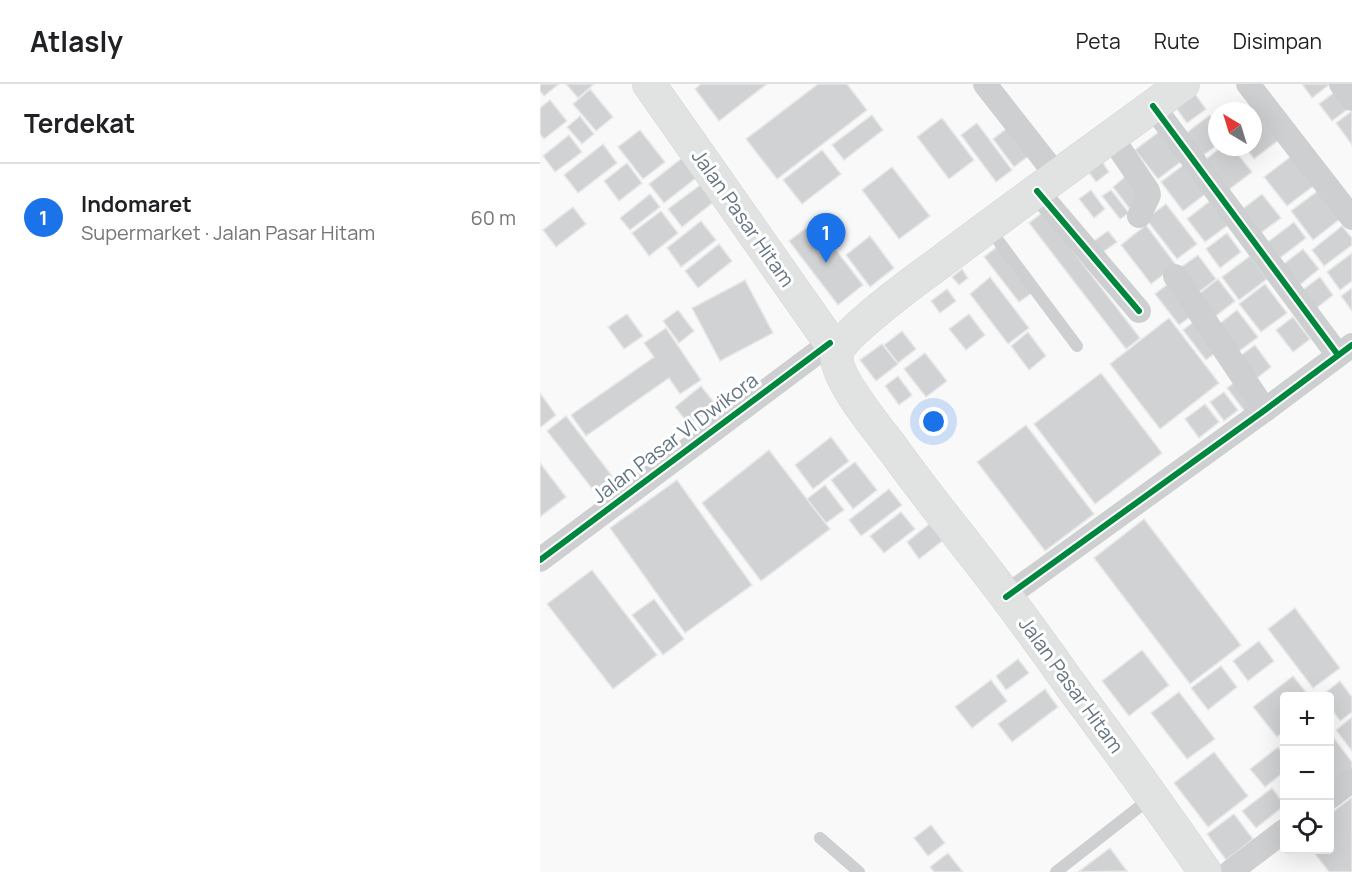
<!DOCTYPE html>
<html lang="id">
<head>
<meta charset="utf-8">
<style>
  body { margin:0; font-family:Manrope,sans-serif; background:#f2f2f2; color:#202124 }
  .controls { position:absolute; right:18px; bottom:18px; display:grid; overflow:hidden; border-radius:6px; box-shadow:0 6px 24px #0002 }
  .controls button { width:54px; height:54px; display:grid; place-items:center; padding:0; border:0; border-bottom:2px solid #e0e0e0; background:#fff; color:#202124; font:30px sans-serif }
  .compass { position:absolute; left:668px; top:18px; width:54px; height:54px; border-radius:50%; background:#fff; box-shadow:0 6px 24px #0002; rotate:322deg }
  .you { position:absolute; left:394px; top:338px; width:21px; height:21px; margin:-15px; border:4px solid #fff; border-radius:50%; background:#1a73e8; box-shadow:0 0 0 9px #1a73e833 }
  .badge { display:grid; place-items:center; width:39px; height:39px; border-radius:50%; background:#1a73e8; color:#fff; font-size:20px; font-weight:700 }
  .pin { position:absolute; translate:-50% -50px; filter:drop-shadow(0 2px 3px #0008) }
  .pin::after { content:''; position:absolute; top:32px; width:21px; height:18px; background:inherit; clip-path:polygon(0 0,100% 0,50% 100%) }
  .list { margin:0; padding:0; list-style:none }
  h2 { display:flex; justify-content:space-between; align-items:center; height:78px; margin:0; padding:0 24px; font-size:26px }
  h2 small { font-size:20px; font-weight:400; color:#757577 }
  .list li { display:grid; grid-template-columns:39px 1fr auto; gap:18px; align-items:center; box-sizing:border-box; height:108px; padding:0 24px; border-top:2px solid #e0e0e0 }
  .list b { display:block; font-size:22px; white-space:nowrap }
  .list p { margin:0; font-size:20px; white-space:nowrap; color:#757577 }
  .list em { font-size:20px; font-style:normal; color:#757577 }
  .icon { flex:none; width:33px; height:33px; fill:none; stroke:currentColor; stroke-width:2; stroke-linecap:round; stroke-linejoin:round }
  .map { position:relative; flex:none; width:812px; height:788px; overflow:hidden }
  header { display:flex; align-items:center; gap:36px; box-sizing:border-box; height:84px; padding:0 30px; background:#fff; border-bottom:2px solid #e0e0e0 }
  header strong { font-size:28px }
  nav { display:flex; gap:33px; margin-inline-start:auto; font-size:21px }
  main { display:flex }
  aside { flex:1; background:#fff }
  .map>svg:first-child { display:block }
  .building { fill:#d0d2d3; stroke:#e8e8e8; stroke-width:1.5 }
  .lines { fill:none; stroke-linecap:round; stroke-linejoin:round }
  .secondary-casing { stroke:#d5d6d7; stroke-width:34 }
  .primary-casing { stroke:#d5d6d7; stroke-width:34 }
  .lane { stroke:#cecfd0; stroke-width:12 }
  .street { stroke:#cecfd0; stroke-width:24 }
  .secondary { stroke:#e1e2e2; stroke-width:33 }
  .primary { stroke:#e1e2e2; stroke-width:33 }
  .cycleway-casing { stroke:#fff; stroke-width:10 }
  .cycleway { stroke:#00873e; stroke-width:6 }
  .labels { text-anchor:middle; stroke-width:6; stroke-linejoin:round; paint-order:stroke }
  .street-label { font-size:20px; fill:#657683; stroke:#fff }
</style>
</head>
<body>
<header>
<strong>Atlasly</strong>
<nav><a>Peta</a><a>Rute</a><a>Disimpan</a></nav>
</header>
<main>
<aside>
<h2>Terdekat<small></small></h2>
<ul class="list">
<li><span class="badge">1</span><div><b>Indomaret</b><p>Supermarket · Jalan Pasar Hitam</p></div><em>60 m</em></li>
</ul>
</aside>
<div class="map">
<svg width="812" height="788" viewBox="0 0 812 788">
  <rect width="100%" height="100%" fill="#f9f9f9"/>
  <g class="building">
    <polygon points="0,0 19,0 4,12 0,7"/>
    <polygon points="26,0 54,0 38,14"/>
    <polygon points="161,0 227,0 179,37 155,5"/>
    <polygon points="278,0 307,0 327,26 237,95 206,55"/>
    <polygon points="762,0 790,0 772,14"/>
    <polygon points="50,5 73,33 56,47 33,20"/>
    <polygon points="799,5 812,22 792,37 779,20"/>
    <polygon points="655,10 666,25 647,39 636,24"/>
    <polygon points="10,16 27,37 4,55 0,50 0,24"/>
    <polygon points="717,25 740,55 714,75 705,63 713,63 713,28"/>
    <polygon points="812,27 812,61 796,39"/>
    <polygon points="332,31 343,46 304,76 292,61"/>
    <polygon points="670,31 677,39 677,61 662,72 645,50"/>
    <polygon points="40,32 54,50 42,60 27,43"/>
    <polygon points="402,34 434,76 409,95 377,53"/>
    <polygon points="437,39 472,86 456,98 421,51"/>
    <polygon points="470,42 491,70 474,83 453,55"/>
    <polygon points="100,46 125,78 103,95 78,63"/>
    <polygon points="620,47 643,76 618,95 595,66"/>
    <polygon points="29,51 42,68 15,88 3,72"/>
    <polygon points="63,60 77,79 38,109 24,91"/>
    <polygon points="681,63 692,63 712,88 687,107 664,77"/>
    <polygon points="282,66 301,90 262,120 243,96"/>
    <polygon points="754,70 776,100 747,122 724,93"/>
    <polygon points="146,71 161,90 124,119 109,100"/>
    <polygon points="561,76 569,88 556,98 547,86"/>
    <polygon points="87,79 102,99 79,117 64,97"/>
    <polygon points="646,79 668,108 643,127 621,98"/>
    <polygon points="352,83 390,132 359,155 322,106"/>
    <polygon points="586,92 603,114 589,124 573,103"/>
    <polygon points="163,99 176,116 142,143 128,125"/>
    <polygon points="783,103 805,131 773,156 751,127"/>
    <polygon points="551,106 565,125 554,134 539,115"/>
    <polygon points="571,106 589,129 580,135 562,112"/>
    <polygon points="110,110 120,123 90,146 80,134"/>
    <polygon points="722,110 741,134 718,151 700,127"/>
    <polygon points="670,117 688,141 665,158 647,135"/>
    <polygon points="626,120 657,160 637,175 606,135"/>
    <polygon points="33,123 46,140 16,163 3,146"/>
    <polygon points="121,127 138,149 109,172 92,149"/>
    <polygon points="503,128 600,254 586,265 489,139"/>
    <polygon points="161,137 176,156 141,183 127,164"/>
    <polygon points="274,138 323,201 298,221 249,157"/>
    <polygon points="754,138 766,154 736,177 724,161"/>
    <polygon points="606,141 636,181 611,200 581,161"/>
    <polygon points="802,142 812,154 812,161 784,182 772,166"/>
    <polygon points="568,147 577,158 563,168 554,157"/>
    <polygon points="687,149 701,168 680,184 666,165"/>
    <polygon points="330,152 354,184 330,203 306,171"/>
    <polygon points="179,160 192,177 158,204 145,187"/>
    <polygon points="458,162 493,208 479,218 444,173"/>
    <polygon points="763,165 779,185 756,204 740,183"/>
    <polygon points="812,169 812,197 800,206 787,188"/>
    <polygon points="658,171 676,195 659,208 640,184"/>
    <polygon points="710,172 727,195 699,216 682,193"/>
    <polygon points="422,185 428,194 419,201 412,193"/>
    <polygon points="450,193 489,244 468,260 430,210"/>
    <polygon points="780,193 793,211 774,226 760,208"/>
    <polygon points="678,195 695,217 672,235 655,213"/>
    <polygon points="205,196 233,249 180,277 152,224"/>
    <polygon points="633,196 657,228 639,241 615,210"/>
    <polygon points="725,200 747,229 721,248 699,220"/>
    <polygon points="812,204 812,227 801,212"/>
    <polygon points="407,205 416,217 400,229 391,217"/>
    <polygon points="138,226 154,247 139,259 123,237"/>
    <polygon points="697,226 718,253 698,268 678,241"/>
    <polygon points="87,230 103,252 84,265 68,243"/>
    <polygon points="429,230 445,251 426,266 409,245"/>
    <polygon points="660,233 683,263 666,276 643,246"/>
    <polygon points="753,233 770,255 753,268 736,246"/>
    <polygon points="629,234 679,299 620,345 570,280"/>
    <polygon points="126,244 161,296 140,310 129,294 46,352 31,331 114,273 104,259"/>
    <polygon points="362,247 376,265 358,279 344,261"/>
    <polygon points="488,248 506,272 489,286 471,262"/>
    <polygon points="342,260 358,280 336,297 320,276"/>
    <polygon points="715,261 731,283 717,294 700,272"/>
    <polygon points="385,269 407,297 386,313 364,285"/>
    <polygon points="561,289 622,369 555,420 494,340"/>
    <polygon points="358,292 372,311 359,321 345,302"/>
    <polygon points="703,292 722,317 706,329 687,304"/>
    <polygon points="161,302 176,321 150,342 135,323"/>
    <polygon points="684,308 698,326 684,337 670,318"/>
    <polygon points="0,309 16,331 1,343 0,342"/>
    <polygon points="665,320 679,338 659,354 645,335"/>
    <polygon points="26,332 73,393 54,407 7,347"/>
    <polygon points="486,341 554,430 505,467 437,378"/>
    <polygon points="291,353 309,377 273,405 255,381"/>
    <polygon points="229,366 290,445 221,497 162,419"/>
    <polygon points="315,378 337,406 313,425 291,396"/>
    <polygon points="0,379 26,413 0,433"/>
    <polygon points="137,396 212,501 145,549 70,444"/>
    <polygon points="285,401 304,426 286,439 267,415"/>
    <polygon points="349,405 362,421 321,452 309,436"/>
    <polygon points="361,428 375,445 344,469 330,452"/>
    <polygon points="604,435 701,561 650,600 554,474"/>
    <polygon points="393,437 406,454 379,475 367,458"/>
    <polygon points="52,486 117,571 73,605 7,520"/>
    <polygon points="114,515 144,555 123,571 92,531"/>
    <polygon points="755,524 800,584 773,604 728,545"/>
    <polygon points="719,557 734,577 708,597 693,577"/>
    <polygon points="602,566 629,601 589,632 562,597"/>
    <polygon points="478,575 489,589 466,606 456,592"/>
    <polygon points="681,582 697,603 668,626 651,604"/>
    <polygon points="753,592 769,612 744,612 744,647 737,653 713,623"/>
    <polygon points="451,596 467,617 432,644 415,623"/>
    <polygon points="800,597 812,613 812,628 800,637 790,623 790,612 781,612"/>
    <polygon points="505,605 518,623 472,658 458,640"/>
    <polygon points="639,608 675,655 647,675 611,629"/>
    <polygon points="812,633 812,667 796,646"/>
    <polygon points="790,649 812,678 812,684 790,702"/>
    <polygon points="738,663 744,671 744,688 725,703 710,685"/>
    <polygon points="674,668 708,712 668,743 634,699"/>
    <polygon points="732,704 744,720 744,722 716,744 702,727"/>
    <polygon points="812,713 812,788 789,788 772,766 790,766 790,730"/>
    <polygon points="694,730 713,755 686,776 667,750"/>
    <polygon points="391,741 405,759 388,772 374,754"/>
    <polygon points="570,764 587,787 538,788"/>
    <polygon points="408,769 423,788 394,788 390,783"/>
  </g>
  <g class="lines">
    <defs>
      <polyline id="secondary" points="109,0 297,268"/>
      <path id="primary" d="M 643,0 C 560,61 476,121 394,183 C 376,196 301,251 297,268 C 292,291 339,346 353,365 C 389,415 428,462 465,511 C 487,540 508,569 529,599 C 575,661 621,724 665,788"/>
    </defs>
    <use href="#secondary" class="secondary-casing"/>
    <use href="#primary" class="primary-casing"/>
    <g class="lane">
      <polyline points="448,143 537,262"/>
      <polyline points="280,754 319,788"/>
      <polyline points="516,788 612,713"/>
    </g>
    <g class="street">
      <polyline points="445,0 517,92"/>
      <polyline points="708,0 812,134"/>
      <polyline points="801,0 812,15"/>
      <polyline points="613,22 798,271"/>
      <polyline points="571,52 608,107 609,111 599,132"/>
      <polyline points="497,107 599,227"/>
      <polyline points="635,192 725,326"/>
      <polyline points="0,476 290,259"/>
      <polyline points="466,513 725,326 812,261"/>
      <polyline points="790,713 812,696"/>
      <polyline points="690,788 744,747"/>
    </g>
    <use href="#secondary" class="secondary"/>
    <use href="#primary" class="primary"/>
    <defs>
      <g id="cycleway">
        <polyline points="613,22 798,271"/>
        <polyline points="497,107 599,227"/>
        <polyline points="0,476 290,259"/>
        <polyline points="466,513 725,326 812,261"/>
      </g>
    </defs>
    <use href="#cycleway" class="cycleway-casing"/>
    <use href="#cycleway" class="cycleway"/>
  </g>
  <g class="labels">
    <g class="street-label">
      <text transform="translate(203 134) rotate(55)" y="7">Jalan Pasar Hitam</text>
      <text transform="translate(135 354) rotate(-37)" y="7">Jalan Pasar VI Dwikora</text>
      <text transform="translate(531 601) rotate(54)" y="7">Jalan Pasar Hitam</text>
    </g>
  </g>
</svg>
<div class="controls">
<button>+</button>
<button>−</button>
<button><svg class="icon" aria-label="locate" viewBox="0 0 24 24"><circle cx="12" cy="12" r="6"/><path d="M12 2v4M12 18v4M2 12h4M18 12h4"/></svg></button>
</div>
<svg class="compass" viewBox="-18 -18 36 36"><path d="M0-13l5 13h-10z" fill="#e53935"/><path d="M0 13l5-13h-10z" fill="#757577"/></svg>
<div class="you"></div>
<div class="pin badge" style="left:286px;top:179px">1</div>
</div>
</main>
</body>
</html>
